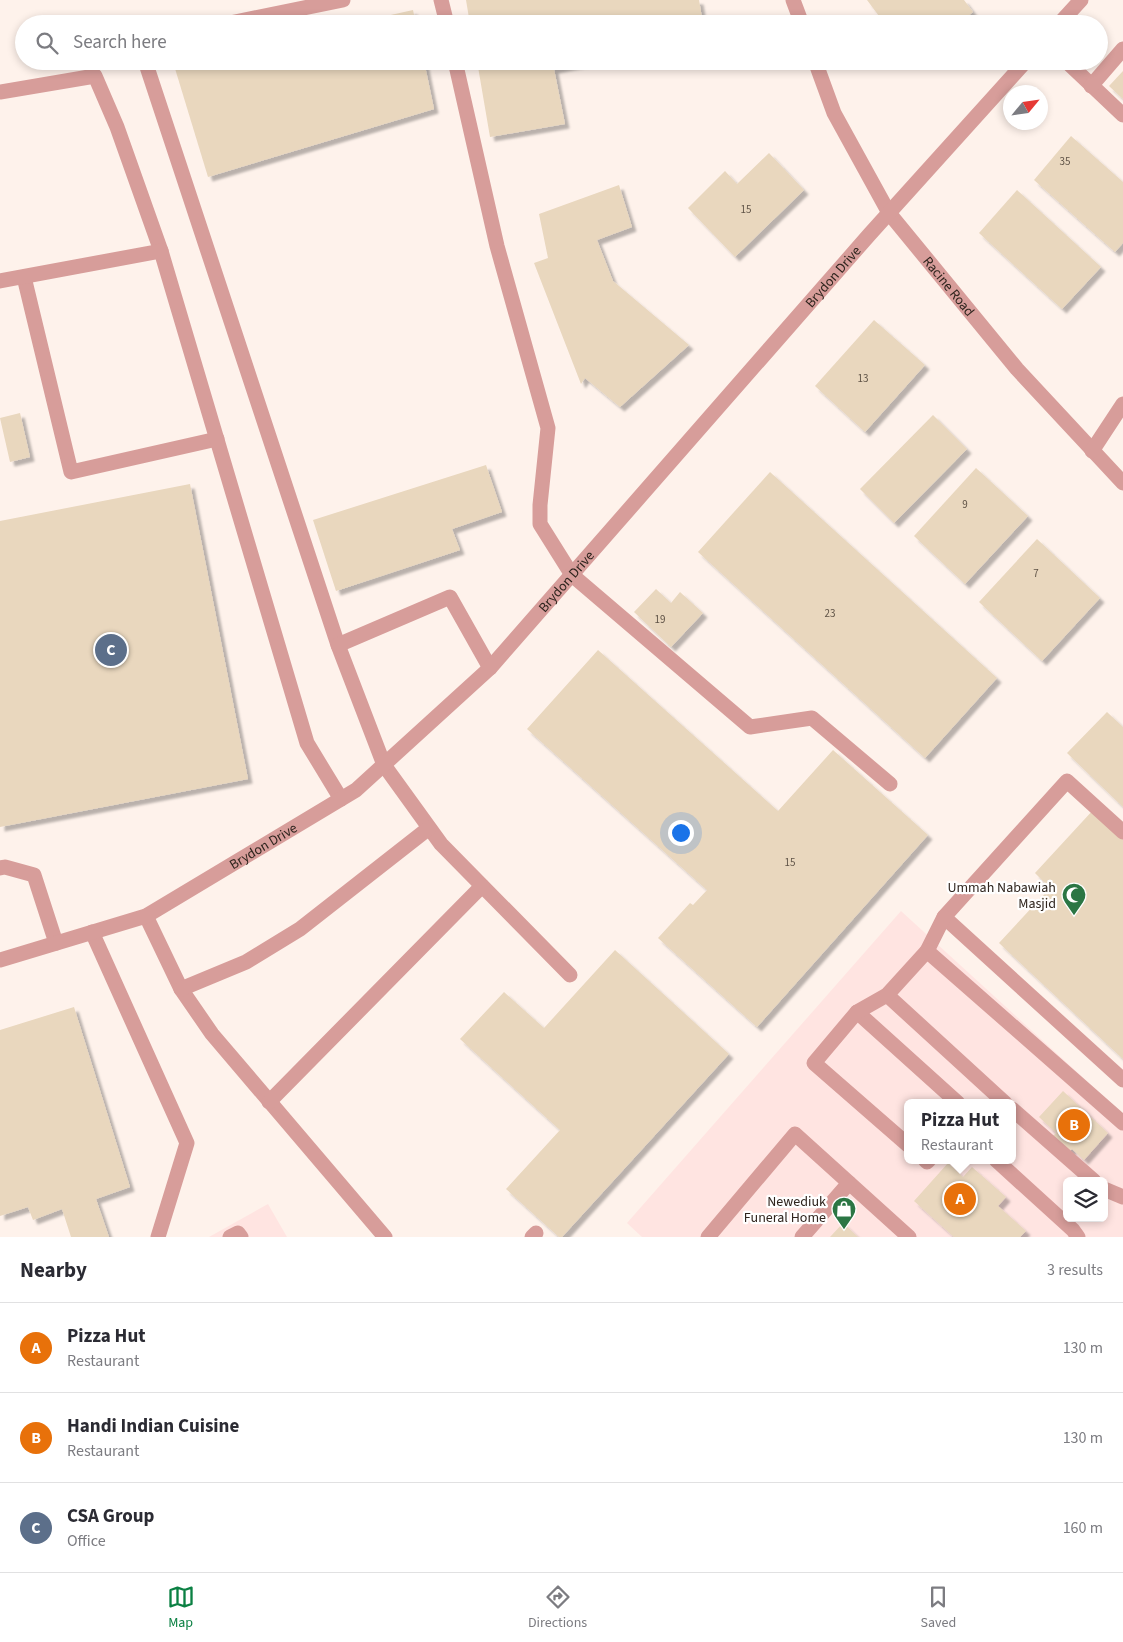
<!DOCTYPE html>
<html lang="en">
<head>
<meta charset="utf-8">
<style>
  body { margin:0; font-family:"Source Sans 3",sans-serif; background:#f7f7f7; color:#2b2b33 }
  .controls { position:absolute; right:15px; bottom:15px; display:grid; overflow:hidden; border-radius:8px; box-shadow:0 2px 8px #0003 }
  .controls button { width:45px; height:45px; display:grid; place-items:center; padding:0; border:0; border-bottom:1px solid #e1e1e2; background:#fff; color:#2b2b33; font:25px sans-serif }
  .compass { position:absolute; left:1003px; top:85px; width:45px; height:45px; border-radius:50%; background:#fff; box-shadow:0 2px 8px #0003; rotate:61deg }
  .you { position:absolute; left:680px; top:832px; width:18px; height:18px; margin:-12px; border:4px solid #fff; border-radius:50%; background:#1a73e8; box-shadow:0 0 0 8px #1a73e833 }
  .badge { display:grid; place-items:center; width:32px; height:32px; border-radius:50%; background:#0b8043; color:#fff; font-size:16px; font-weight:700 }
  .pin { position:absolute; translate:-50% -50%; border:2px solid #fff; box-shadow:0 1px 5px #0006 }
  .popup { position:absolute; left:904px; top:1099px; width:112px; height:65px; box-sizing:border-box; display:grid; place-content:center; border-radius:8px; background:#fff; filter:drop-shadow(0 1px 4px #0005); font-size:16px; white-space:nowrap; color:#7c7c81 }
  .popup b { font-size:19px; color:#2b2b33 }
  .popup::after { content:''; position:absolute; left:50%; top:100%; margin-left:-10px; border:10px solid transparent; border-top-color:#fff }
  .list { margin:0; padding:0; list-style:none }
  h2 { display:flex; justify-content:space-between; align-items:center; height:65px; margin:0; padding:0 20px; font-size:21px }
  h2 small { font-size:16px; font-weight:400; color:#7c7c81 }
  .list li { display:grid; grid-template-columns:32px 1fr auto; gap:15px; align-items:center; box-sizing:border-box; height:90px; padding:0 20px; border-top:1px solid #e1e1e2 }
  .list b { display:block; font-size:19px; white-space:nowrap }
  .list p { margin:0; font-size:16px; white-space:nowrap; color:#7c7c81 }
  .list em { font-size:16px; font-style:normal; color:#7c7c81 }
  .icon { flex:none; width:28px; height:28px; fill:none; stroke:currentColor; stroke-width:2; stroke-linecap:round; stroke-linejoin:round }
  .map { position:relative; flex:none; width:1123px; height:1237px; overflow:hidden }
  .search { position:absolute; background:#fff; box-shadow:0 2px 8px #0003; left:15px; right:15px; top:15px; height:55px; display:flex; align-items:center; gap:12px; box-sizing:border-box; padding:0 18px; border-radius:28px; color:#7c7c81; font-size:19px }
  .sheet { height:335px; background:#fff }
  nav { display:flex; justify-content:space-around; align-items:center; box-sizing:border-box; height:70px; border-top:1px solid #e1e1e2; background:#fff; font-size:14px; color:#7c7c81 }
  nav a { display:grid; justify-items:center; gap:2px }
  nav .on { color:#0b8043 }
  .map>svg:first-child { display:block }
  .commercial { fill:#ffe4e1; fill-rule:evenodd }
  .building { fill:#e9d7be; filter:url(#shadow) }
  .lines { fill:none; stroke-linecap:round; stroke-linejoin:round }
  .minor { stroke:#d79d9a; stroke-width:15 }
  .labels { text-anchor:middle; stroke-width:4.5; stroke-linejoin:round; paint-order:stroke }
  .number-label { font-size:11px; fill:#5e5246 }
  .street-label { font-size:14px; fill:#2f251e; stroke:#fff }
  .poi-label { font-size:14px; fill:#2f251e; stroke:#fff; text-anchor:end }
</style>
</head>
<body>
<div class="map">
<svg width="1123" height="1237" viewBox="0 0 1123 1237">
  <defs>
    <filter id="shadow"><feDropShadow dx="4.5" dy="4.5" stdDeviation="1" flood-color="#0004"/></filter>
  </defs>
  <rect width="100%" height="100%" fill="#fef2eb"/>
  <g class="commercial">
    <path d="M 901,911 L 1123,1114 L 1123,1237 L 642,1237 L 627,1223 ZM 908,1103 L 1012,1103 L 1012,1160 L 908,1160 ZM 1067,1181 L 1104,1181 L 1104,1218 L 1067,1218 Z"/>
    <polygon points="268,1204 287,1237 209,1237"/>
  </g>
  <g class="building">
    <polygon points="466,0 699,0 703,24 470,24"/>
    <polygon points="867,0 964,0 973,12 958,24 885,24"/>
    <polygon points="413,10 416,24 355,24 355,23"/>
    <polygon points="178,61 424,61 434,109 208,177 173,62"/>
    <polygon points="477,61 590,61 590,62 554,69 565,124 490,137"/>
    <polygon points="1123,71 1123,99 1109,86"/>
    <polygon points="1071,136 1123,182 1123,243 1115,252 1034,180"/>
    <polygon points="769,153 804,190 735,257 688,208 725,171 737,184"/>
    <polygon points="619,185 632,227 597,240 613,281 689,345 620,407 585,378 581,384 534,263 548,258 539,214"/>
    <polygon points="1017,190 1101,267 1062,309 979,233"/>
    <polygon points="874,320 925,365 865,432 815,386"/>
    <polygon points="20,413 30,457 10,462 0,418"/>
    <polygon points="933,415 967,449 894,523 860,489"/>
    <polygon points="486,465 502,512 452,529 460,550 336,591 313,520"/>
    <polygon points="976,468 1028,516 965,584 914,536"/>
    <polygon points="770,472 997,678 925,758 698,552"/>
    <polygon points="190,484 248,779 0,827 0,521"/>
    <polygon points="1037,539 1100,598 1042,661 979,602"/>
    <polygon points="656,589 671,603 680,592 703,613 671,647 634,612"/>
    <polygon points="598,650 778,811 833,750 928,835 757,1027 658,938 690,903 693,905 707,890 527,729"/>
    <polygon points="1107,712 1123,727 1123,807 1067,753"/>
    <polygon points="1094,809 1123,837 1123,1059 999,943 1050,888 1035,873"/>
    <polygon points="615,950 729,1054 562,1237 559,1237 506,1189 560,1130 460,1039 504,992 544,1028"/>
    <polygon points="74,1007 130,1187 96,1199 109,1237 71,1237 62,1209 33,1220 28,1207 0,1216 0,1030"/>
    <polygon points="1063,1091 1108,1133 1084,1160 1072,1149 1069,1152 1052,1137 1056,1133 1039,1117"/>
    <polygon points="948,1163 963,1177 972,1167 1006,1197 998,1206 1026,1231 1020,1237 954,1237 914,1201"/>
    <polygon points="843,1223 858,1237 830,1237"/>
  </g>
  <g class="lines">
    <g class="minor">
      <polyline points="441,0 447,24"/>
      <polyline points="793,0 802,24"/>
      <polyline points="225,24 343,0"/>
      <polyline points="1059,24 1081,0"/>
      <polyline points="145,61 338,645 384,765 441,844 570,975"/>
      <polyline points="455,61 497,246 548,428 540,505 540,524 572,575 750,727 812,718 890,784"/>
      <path id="s1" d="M 815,61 L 834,113 L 889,213 L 1017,369 L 1123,483"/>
      <polyline points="1066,61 1123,115"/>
      <polyline points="1091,86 1123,49"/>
      <polyline points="0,92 95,76 117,127 161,251"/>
      <polyline points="24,277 71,472 217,439"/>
      <polyline points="0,281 161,251 307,743 341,799"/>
      <polyline points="1092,451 1123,404"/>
      <polyline points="338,645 450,597 490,668"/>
      <polyline points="1123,832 1067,781 944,917 1123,1080"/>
      <polyline points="0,868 5,867 34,875 56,943"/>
      <polyline points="146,916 181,989 212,1034 385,1237"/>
      <polyline points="92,932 187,1143 158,1237"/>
      <polyline points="927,951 944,917"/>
      <path id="s2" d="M 0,960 L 146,916 L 356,790 L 490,668 L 869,235 L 1026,61"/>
      <polyline points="181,989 246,962 300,929 429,828"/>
      <polyline points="887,995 1005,1103"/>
      <polyline points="857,1012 958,1103"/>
      <polyline points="269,1102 482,886"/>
      <polyline points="1012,1109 1094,1181"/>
      <polyline points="908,1145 814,1063 857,1012 887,995 927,951 1123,1123"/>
      <polyline points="925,1160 927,1162 929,1160"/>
      <polyline points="996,1160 1073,1230 1078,1237"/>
      <polyline points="1104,1189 1123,1197"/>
      <polyline points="230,1237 238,1233 241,1237"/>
      <polyline points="532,1237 536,1233"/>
      <polyline points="708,1237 795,1134 909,1237"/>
      <polyline points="802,1237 849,1183"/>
    </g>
  </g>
  <defs>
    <symbol id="mosque-pin" viewBox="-11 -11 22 30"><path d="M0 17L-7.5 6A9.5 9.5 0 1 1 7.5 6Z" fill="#2b7644" stroke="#fff"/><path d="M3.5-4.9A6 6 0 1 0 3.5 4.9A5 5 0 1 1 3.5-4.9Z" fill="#fff"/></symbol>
    <symbol id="shop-pin" viewBox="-11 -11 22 30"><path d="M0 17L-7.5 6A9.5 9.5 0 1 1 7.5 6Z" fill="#2b7644" stroke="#fff"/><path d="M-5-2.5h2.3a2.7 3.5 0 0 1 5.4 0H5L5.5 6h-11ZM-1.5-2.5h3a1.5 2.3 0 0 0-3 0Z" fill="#fff"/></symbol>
  </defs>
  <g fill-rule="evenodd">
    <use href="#mosque-pin" x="1060" y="881" width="28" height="38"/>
    <use href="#shop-pin" x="830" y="1195" width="28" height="38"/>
  </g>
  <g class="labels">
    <g class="number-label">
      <text x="1065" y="165">35</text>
      <text x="746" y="213">15</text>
      <text x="863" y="382">13</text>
      <text x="965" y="508">9</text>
      <text x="1036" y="577">7</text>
      <text x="830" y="617">23</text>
      <text x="660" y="623">19</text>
      <text x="790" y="866">15</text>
    </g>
    <g class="street-label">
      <text dy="5" stroke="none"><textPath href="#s2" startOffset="1099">Brydon Drive</textPath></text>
      <text dy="5" stroke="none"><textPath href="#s1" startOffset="264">Racine Road</textPath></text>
      <text dy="5" stroke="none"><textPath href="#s2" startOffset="694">Brydon Drive</textPath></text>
      <text dy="5" stroke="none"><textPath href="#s2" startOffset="289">Brydon Drive</textPath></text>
    </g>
    <g class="poi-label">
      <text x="1056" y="892">Ummah Nabawiah<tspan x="1056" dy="16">Masjid</tspan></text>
      <text x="826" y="1206">Newediuk<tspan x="826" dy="16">Funeral Home</tspan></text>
    </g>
  </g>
</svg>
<div class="controls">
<button><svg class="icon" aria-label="layers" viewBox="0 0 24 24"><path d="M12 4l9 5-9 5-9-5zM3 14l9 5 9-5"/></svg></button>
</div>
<svg class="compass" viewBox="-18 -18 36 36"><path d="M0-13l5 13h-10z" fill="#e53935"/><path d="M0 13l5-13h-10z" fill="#7c7c81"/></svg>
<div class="you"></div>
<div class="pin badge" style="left:960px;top:1199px;background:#e8710a">A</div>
<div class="popup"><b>Pizza Hut</b>Restaurant</div>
<div class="pin badge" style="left:1074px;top:1125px;background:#e8710a">B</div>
<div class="pin badge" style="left:111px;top:650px;background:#5c6f8a">C</div>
<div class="search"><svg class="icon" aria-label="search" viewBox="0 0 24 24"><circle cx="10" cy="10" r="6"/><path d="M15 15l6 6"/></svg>Search here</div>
</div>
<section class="sheet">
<h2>Nearby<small>3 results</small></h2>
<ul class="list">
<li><span class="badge" style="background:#e8710a">A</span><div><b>Pizza Hut</b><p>Restaurant</p></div><em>130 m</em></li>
<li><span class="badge" style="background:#e8710a">B</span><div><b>Handi Indian Cuisine</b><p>Restaurant</p></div><em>130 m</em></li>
<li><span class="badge" style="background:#5c6f8a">C</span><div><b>CSA Group</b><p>Office</p></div><em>160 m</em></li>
</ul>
</section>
<nav>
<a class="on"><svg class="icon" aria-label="map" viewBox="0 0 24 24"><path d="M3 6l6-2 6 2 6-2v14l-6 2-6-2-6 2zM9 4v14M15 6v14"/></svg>Map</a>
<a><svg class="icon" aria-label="directions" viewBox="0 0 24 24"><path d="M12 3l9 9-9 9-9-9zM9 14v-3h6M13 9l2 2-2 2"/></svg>Directions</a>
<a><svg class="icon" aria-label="saved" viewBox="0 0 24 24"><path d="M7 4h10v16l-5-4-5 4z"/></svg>Saved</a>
</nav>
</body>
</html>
